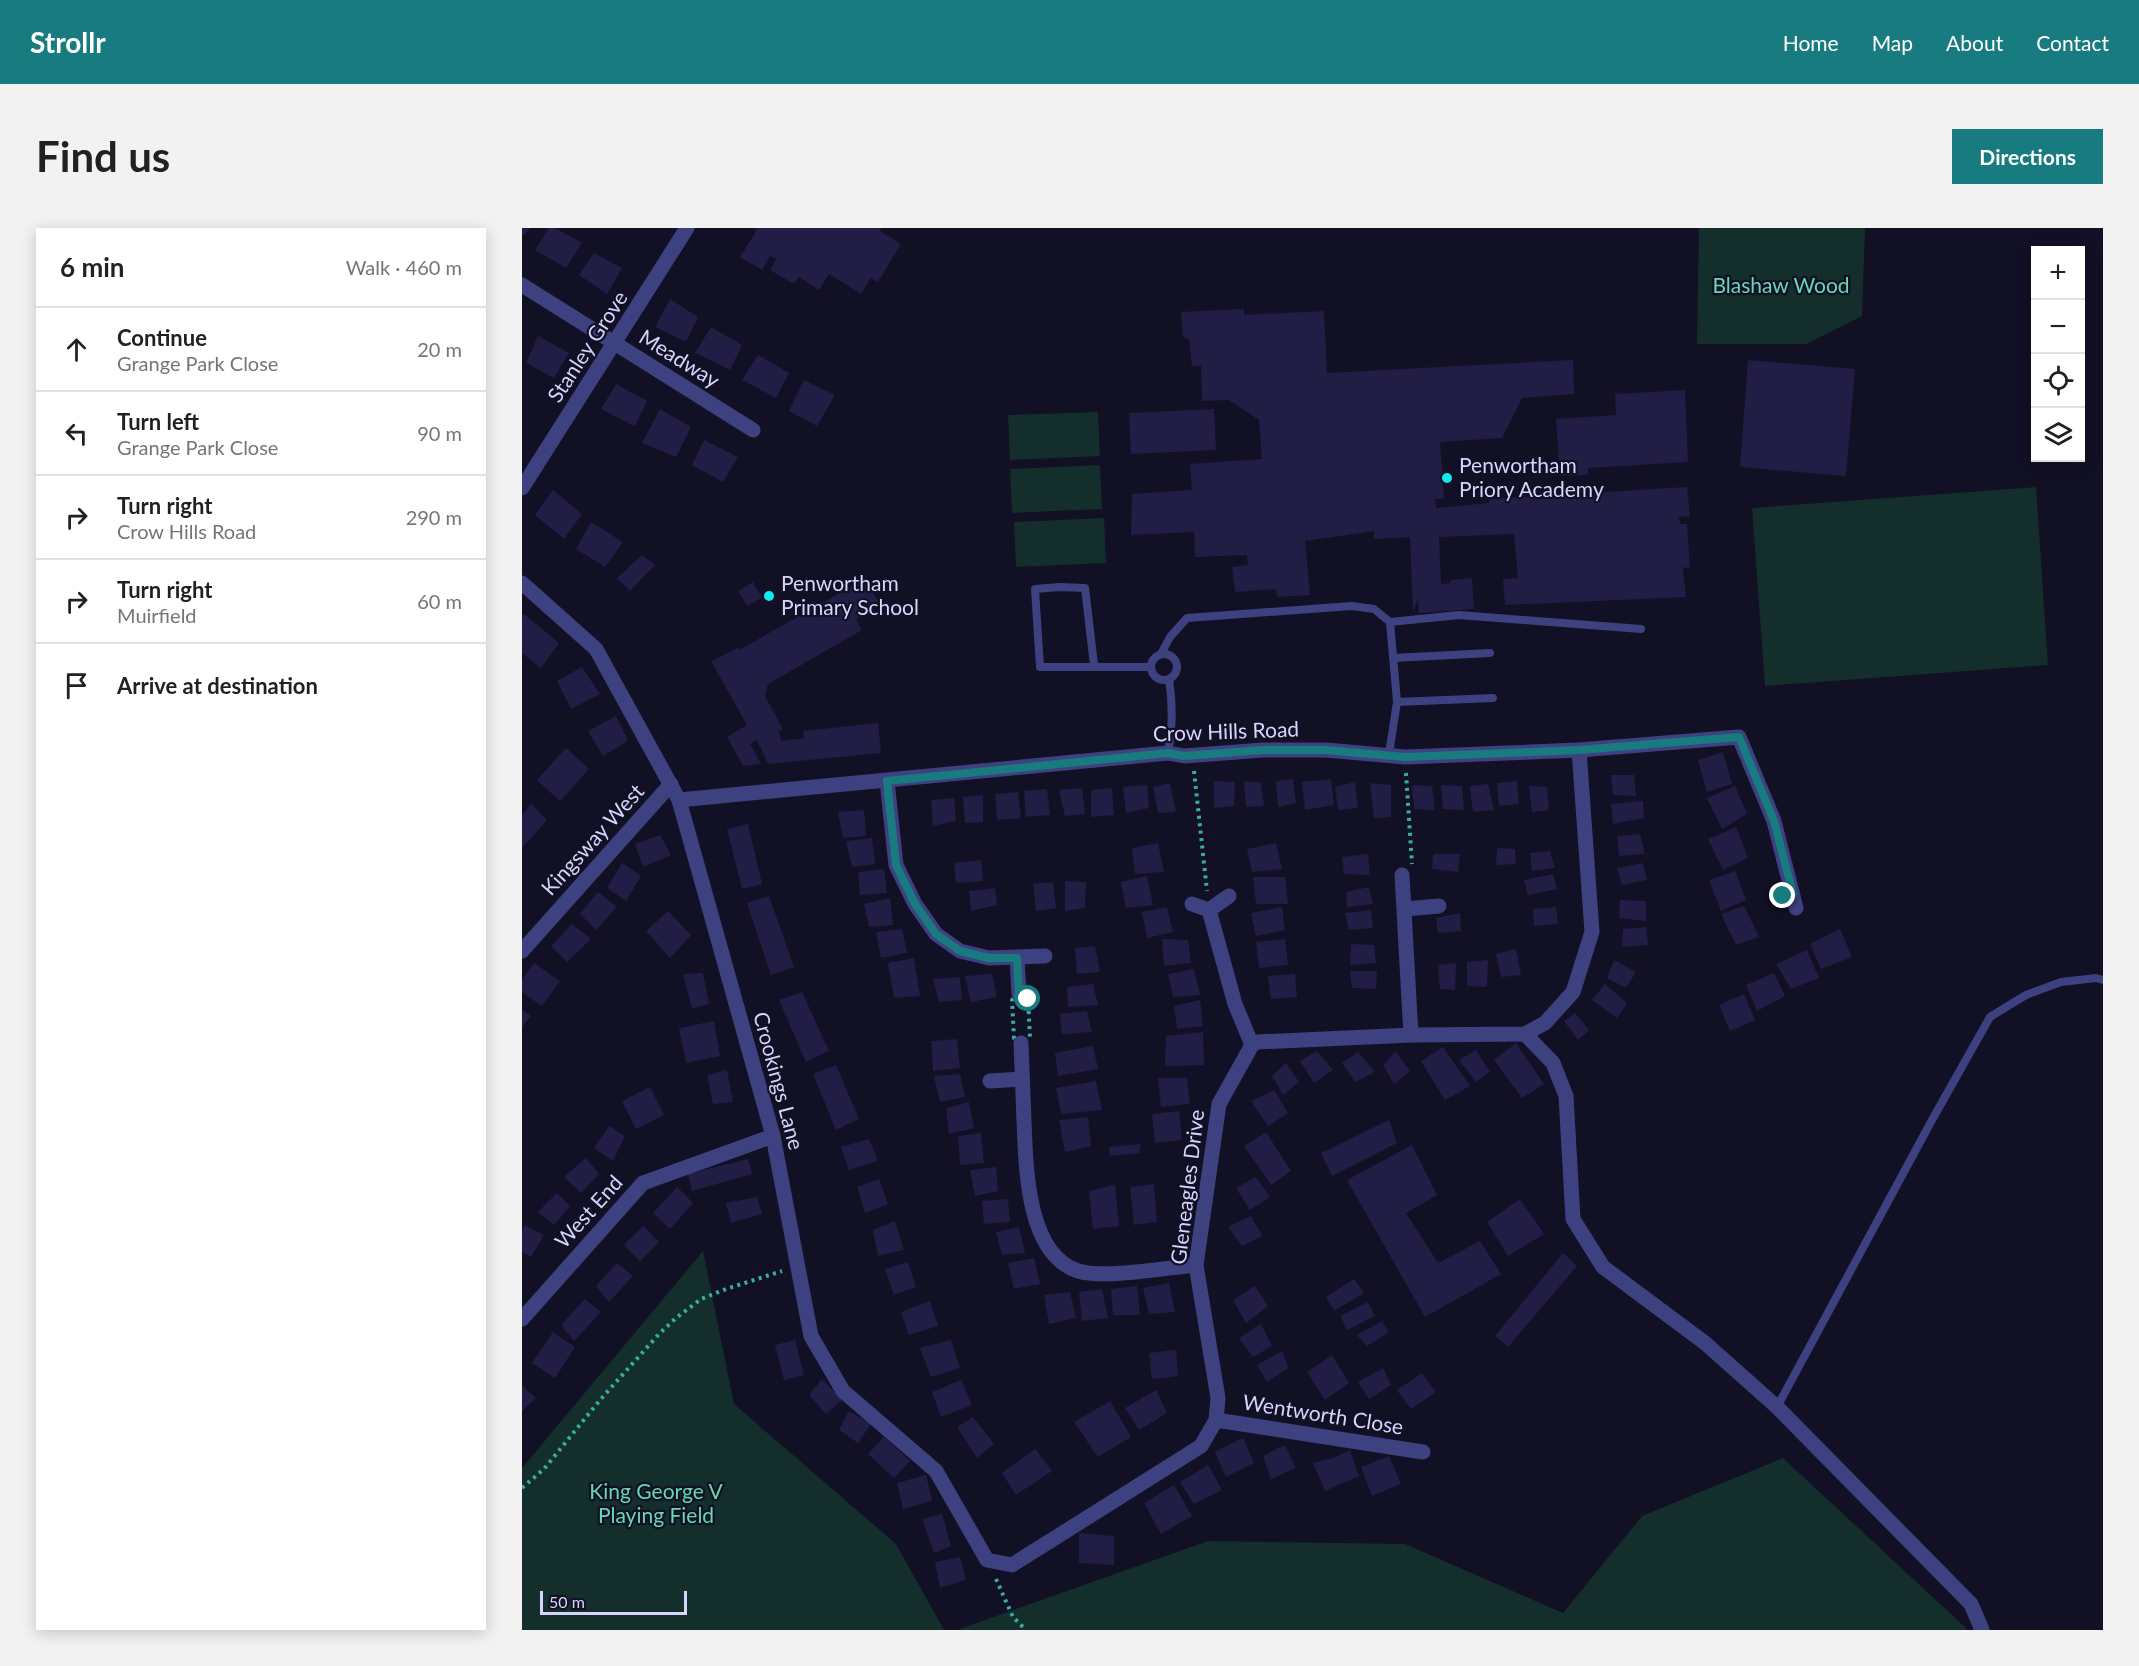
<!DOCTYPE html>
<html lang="en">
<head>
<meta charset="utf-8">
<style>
  body { margin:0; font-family:Lato,sans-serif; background:#f2f2f2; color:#202124 }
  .controls { position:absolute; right:18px; top:18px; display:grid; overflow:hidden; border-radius:0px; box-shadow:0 3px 15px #0003 }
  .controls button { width:54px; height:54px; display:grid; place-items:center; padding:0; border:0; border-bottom:2px solid #e0e0e0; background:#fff; color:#202124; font:30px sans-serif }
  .scale { position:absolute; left:18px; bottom:15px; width:147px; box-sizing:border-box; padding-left:6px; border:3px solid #d7d5fc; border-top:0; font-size:16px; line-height:21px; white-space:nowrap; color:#d7d5fc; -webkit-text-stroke:4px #121024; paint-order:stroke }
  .stop { position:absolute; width:18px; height:18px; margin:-14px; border:4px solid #187b7f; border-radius:50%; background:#fff }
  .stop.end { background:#187b7f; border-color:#fff; box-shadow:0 2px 6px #0008 }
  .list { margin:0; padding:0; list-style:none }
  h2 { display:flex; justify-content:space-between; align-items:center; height:78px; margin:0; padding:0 24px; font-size:26px }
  h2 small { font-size:20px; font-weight:400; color:#757577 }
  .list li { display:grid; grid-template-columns:39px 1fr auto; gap:18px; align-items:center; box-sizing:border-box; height:84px; padding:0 24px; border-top:2px solid #e0e0e0 }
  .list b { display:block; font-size:22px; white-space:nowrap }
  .list p { margin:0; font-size:20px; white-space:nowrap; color:#757577 }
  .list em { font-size:20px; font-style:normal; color:#757577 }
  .icon { flex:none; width:33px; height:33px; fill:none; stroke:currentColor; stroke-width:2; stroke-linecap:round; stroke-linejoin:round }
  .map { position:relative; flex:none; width:1581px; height:1402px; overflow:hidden; border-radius:0px }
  header { display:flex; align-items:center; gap:36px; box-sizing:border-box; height:84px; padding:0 30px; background:#187b7f; color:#fff }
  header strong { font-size:28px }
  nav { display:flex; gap:33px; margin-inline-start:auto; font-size:21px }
  .intro { display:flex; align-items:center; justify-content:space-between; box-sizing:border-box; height:144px; padding:0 36px }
  h1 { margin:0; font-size:42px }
  .button { padding:15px 27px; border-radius:0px; background:#187b7f; color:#fff; font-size:21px; font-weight:700 }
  main { display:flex; gap:36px; padding:0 36px }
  aside { flex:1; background:#fff; border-radius:0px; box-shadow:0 3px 15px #0003 }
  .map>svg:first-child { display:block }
  .green { fill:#132e2b }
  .building { fill:#221d44 }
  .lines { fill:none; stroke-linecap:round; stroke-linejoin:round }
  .path { stroke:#37af9f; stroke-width:4; stroke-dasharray:3 4.5; stroke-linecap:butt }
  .lane { stroke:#3e4180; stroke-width:8 }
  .street { stroke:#3e4180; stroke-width:15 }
  .route { stroke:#187b7f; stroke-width:8 }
  .poi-dot { fill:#0eeaef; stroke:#121024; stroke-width:2 }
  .labels { text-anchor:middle; stroke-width:4.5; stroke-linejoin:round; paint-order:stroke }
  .park-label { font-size:21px; fill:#66d8b3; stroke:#121024 }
  .street-label { font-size:21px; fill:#d7d5fc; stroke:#121024 }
  .poi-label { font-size:21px; fill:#d7d5fc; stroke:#121024; text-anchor:start }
</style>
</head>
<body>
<header>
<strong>Strollr</strong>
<nav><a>Home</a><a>Map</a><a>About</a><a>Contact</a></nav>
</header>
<div class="intro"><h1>Find us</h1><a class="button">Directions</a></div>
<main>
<aside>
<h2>6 min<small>Walk · 460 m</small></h2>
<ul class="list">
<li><svg class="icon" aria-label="ahead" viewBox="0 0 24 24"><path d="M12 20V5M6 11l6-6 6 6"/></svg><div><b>Continue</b><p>Grange Park Close</p></div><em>20 m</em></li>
<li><svg class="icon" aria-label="left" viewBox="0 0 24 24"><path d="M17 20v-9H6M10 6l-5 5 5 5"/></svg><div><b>Turn left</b><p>Grange Park Close</p></div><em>90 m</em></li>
<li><svg class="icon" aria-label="right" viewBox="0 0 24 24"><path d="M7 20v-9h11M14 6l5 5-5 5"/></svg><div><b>Turn right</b><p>Crow Hills Road</p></div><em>290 m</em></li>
<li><svg class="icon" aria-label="right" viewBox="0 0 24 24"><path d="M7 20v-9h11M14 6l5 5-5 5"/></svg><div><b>Turn right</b><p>Muirfield</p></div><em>60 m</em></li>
<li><svg class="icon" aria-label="arrive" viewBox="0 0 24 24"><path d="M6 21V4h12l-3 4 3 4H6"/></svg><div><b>Arrive at destination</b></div></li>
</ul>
</aside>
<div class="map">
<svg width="1581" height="1402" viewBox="0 0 1581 1402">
  <rect width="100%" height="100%" fill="#121024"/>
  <g class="green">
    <polygon points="1177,0 1343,0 1340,88 1284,116 1175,116"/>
    <polygon points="576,184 578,228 488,232 486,187"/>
    <polygon points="578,237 580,281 490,285 488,241"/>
    <polygon points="1514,259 1526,437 1243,458 1230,280"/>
    <polygon points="582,290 584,335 494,339 492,294"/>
    <polygon points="181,1023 212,1176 374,1316 422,1402 0,1402 0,1240"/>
    <polygon points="1261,1230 1443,1399 1444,1402 435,1402 686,1313 883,1316 1041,1385 1120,1288"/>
  </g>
  <g class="building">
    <polygon points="0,0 8,0 0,9"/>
    <polygon points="27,0 33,0 60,15 44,40 13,22"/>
    <polygon points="231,0 359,0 358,3 379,16 356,54 349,50 339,66 307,46 297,62 277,49 272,56 248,42 254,31 248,28 240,42 218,29 235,2"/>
    <polygon points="72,25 100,40 85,66 57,47"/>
    <polygon points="148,71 176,89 164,114 133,99"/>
    <polygon points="722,81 722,87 802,83 805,145 1051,132 1052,166 1000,170 980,210 918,214 922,271 913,271 914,280 967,275 967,271 1165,259 1168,288 1157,289 1158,296 1165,296 1168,339 1161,340 1164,369 983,377 981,351 996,350 992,306 917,309 919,356 929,355 928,352 950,350 952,381 897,385 896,371 891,384 888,309 852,311 852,303 783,313 788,367 755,369 754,361 713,364 710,339 726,337 725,327 673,329 672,304 609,307 610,266 670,262 668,236 740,231 737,192 707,172 680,173 679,138 670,138 667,111 661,109 659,84"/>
    <polygon points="189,99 220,117 208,142 173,125"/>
    <polygon points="16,108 47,125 32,150 4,135"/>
    <polygon points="236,127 267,145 254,170 220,152"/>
    <polygon points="1226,132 1333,141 1324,248 1218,239"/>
    <polygon points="282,152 313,167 295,198 267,183"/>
    <polygon points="94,156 125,173 113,198 79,181"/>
    <polygon points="1163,162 1166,234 1066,240 1066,247 1038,248 1034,191 1094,187 1093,166"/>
    <polygon points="138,181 169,199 154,229 120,215"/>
    <polygon points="692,181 694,222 609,226 607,185"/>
    <polygon points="182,212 216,229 201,254 170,237"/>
    <polygon points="31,262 60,286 42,311 13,287"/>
    <polygon points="69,294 101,314 83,339 54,321"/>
    <polygon points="120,327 133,337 108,363 95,350"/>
    <polygon points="343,351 358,377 334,391 340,402 246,456 243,468 261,501 257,503 259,513 282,510 281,503 356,495 359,525 246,536 235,512 228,516 239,536 221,538 205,509 225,497 189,433 216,420 217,422"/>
    <polygon points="231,354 240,370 225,378 216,363"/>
    <polygon points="2,386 37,415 19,440 0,425 0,388"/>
    <polygon points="60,439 78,466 49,481 35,453"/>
    <polygon points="94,488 106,513 81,528 66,503"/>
    <polygon points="44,520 67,541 38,573 15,552"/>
    <polygon points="1201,524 1210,556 1185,564 1176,532"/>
    <polygon points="1089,547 1112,547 1114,568 1091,567"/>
    <polygon points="771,551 774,575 756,579 754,553"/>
    <polygon points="809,551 812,577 783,582 780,554"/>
    <polygon points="692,553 713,554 712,578 692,580"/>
    <polygon points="722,553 739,555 742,578 724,579"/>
    <polygon points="995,553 997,576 977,578 975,555"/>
    <polygon points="833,554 836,580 816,582 813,559"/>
    <polygon points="648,555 654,584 636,585 631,559"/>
    <polygon points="848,555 869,557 869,589 852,590"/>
    <polygon points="966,556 972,582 951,584 948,558"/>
    <polygon points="625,557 627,580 604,585 601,559"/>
    <polygon points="890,557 910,558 913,582 892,581"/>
    <polygon points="919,557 940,558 942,582 921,581"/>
    <polygon points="1007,558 1025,559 1027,582 1010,584"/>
    <polygon points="1213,558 1225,586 1200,601 1185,570"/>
    <polygon points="560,560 563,586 543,588 537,562"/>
    <polygon points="590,560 592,587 569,589 569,562"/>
    <polygon points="525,561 528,587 504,589 502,563"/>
    <polygon points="496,564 499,590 475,592 473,566"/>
    <polygon points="461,567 461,594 443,595 441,569"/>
    <polygon points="432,570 434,593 411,598 409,572"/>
    <polygon points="1121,573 1122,590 1091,596 1089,576"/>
    <polygon points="9,576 25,592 0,620 0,587"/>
    <polygon points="342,582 344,608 321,610 316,584"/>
    <polygon points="226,596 240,656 220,661 205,601"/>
    <polygon points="1214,599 1226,630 1201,642 1186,611"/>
    <polygon points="1118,606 1123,626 1097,628 1095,608"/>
    <polygon points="138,607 149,627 121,639 113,616"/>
    <polygon points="350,610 353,636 330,639 324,613"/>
    <polygon points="636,615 642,644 613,646 610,620"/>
    <polygon points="754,615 760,641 730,644 725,621"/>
    <polygon points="975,620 993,621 994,636 974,637"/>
    <polygon points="1028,623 1033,640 1010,643 1008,625"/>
    <polygon points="846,626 848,647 822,646 820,629"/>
    <polygon points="911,626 938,626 936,644 910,641"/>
    <polygon points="459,632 461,653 434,655 432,635"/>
    <polygon points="100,635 119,648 104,673 85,660"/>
    <polygon points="1121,635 1125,652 1100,657 1095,640"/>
    <polygon points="362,641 365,665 338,667 336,644"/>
    <polygon points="1213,643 1224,672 1199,683 1187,652"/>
    <polygon points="1031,646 1035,661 1006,667 1002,652"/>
    <polygon points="625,648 631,677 604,680 599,654"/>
    <polygon points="731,649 763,649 766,676 734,676"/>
    <polygon points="543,653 564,654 563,680 543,683"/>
    <polygon points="531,654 534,680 514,683 511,656"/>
    <polygon points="847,659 851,676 825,679 824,664"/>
    <polygon points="473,660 475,677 449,683 447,663"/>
    <polygon points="76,664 95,679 74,702 58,686"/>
    <polygon points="247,668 272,739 249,747 225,675"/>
    <polygon points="368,670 371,697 347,699 342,676"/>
    <polygon points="1098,672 1124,673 1124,693 1097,690"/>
    <polygon points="1222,678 1237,709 1214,717 1199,686"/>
    <polygon points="645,679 651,704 625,710 620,684"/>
    <polygon points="760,679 763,702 734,708 729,685"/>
    <polygon points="1034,679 1036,696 1012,698 1011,681"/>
    <polygon points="849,682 851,700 827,702 823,685"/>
    <polygon points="146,683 169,707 148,730 124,703"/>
    <polygon points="938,685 939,703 916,705 914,690"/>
    <polygon points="50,696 69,711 45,734 29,718"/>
    <polygon points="1124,699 1126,717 1100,719 1101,701"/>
    <polygon points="380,701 385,725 359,730 354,704"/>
    <polygon points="1318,701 1330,729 1299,741 1288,716"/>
    <polygon points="640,711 666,712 669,735 642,738"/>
    <polygon points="763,711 766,737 737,740 734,714"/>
    <polygon points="829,716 852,717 854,735 828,737"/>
    <polygon points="573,718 578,744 555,746 553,720"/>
    <polygon points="994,721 999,747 979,749 974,726"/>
    <polygon points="1285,722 1297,750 1269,761 1254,736"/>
    <polygon points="392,730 398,768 372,770 366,735"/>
    <polygon points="966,732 965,759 945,758 945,734"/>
    <polygon points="1092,732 1114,744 1104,760 1085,750"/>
    <polygon points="12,735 38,753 20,778 0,764 0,752"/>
    <polygon points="934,735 933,762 918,761 916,737"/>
    <polygon points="672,741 678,767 651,769 646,746"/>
    <polygon points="828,743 855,743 854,761 830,760"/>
    <polygon points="181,745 187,776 170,781 161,746"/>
    <polygon points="1252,745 1263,768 1235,783 1224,757"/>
    <polygon points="470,746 475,769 449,774 443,748"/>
    <polygon points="773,746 775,769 749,771 746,748"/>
    <polygon points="438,749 440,772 417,774 411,751"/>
    <polygon points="571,756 576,777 546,779 545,759"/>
    <polygon points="1083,756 1105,775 1095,790 1070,772"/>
    <polygon points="280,764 307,823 284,834 257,772"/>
    <polygon points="1222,766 1233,792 1208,803 1197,777"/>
    <polygon points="678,772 681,798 655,801 652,778"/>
    <polygon points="0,782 9,788 0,799"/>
    <polygon points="565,783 570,804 540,806 538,786"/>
    <polygon points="1053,785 1067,802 1056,812 1042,793"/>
    <polygon points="192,793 198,828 164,835 157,800"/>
    <polygon points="681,804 682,837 643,838 644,808"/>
    <polygon points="435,811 438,840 411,843 409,813"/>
    <polygon points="994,815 1022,856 1000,870 972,832"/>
    <polygon points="571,818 576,841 536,848 533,825"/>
    <polygon points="921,819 948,858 923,872 899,833"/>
    <polygon points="954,822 968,844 954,854 937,832"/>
    <polygon points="795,823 811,842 792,855 778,833"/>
    <polygon points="836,824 853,844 833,854 820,835"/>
    <polygon points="874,824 888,843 872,856 861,837"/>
    <polygon points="764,835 777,854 761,867 750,848"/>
    <polygon points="314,837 337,891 314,902 291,846"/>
    <polygon points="205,842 211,874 191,876 185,847"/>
    <polygon points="438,846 443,869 418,874 412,848"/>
    <polygon points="636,850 665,850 668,876 639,879"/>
    <polygon points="574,853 580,882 539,886 534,860"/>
    <polygon points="128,859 142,887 114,901 100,873"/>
    <polygon points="752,862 766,885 746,898 729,873"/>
    <polygon points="447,874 452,900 427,906 424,880"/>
    <polygon points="657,883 660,912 633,915 630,886"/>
    <polygon points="566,889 569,918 543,924 537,892"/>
    <polygon points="867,892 875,915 810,948 799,925"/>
    <polygon points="87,898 103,908 91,933 72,920"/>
    <polygon points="744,904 769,943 749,957 722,918"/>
    <polygon points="459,905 462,935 438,937 436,908"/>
    <polygon points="347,911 356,933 327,942 319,919"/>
    <polygon points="619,916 617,925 588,928 587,919"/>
    <polygon points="890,917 915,967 884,985 916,1035 958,1013 979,1046 903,1089 825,952"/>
    <polygon points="64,930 77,946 59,965 42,949"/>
    <polygon points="226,931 230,946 170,963 166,946"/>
    <polygon points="474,939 476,963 453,968 448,942"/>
    <polygon points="734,949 748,969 728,982 714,960"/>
    <polygon points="357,951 366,976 343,985 335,959"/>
    <polygon points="632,956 635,994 612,997 608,959"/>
    <polygon points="593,957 597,998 571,1001 567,963"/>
    <polygon points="155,959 171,975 148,1001 131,985"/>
    <polygon points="35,965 48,978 32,997 16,984"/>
    <polygon points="235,969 240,986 209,995 204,975"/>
    <polygon points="486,971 488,994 462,996 460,973"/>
    <polygon points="998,971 1022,1006 986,1028 965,994"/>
    <polygon points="729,988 740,1008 720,1018 706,999"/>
    <polygon points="373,993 382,1022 356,1028 351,1002"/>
    <polygon points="3,997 22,1007 9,1029 0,1024 0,1003"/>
    <polygon points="121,998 137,1014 118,1033 102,1017"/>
    <polygon points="497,999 503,1025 480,1027 474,1004"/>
    <polygon points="1041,1025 1055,1038 986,1119 973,1108"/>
    <polygon points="512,1030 518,1056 492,1061 486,1035"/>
    <polygon points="386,1034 394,1059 372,1067 363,1041"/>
    <polygon points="95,1035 111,1048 87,1074 74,1058"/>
    <polygon points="832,1051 842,1065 812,1083 804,1069"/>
    <polygon points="647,1055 653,1084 627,1086 621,1060"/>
    <polygon points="615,1058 618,1087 591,1087 589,1061"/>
    <polygon points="733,1058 746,1078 724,1095 711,1072"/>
    <polygon points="580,1061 586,1090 560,1093 557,1064"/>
    <polygon points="548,1064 554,1090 527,1096 522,1067"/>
    <polygon points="63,1071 79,1084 52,1113 39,1097"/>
    <polygon points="408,1073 416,1098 387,1107 379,1084"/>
    <polygon points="846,1074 853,1088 825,1102 818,1088"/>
    <polygon points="860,1093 867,1104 845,1118 835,1107"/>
    <polygon points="739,1096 750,1118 731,1129 717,1110"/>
    <polygon points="31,1104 53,1119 33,1150 10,1135"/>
    <polygon points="273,1112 282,1147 262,1152 253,1117"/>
    <polygon points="429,1112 438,1140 409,1149 398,1120"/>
    <polygon points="654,1122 656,1148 630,1151 627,1125"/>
    <polygon points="760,1123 767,1140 745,1154 735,1137"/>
    <polygon points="810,1127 827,1155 803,1172 785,1144"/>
    <polygon points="861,1140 869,1157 847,1171 836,1154"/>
    <polygon points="900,1145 914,1164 889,1181 875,1162"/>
    <polygon points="300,1151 320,1172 304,1186 287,1167"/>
    <polygon points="439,1152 450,1177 419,1189 410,1164"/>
    <polygon points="0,1157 14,1170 0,1183"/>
    <polygon points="634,1162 645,1185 617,1202 603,1180"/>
    <polygon points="588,1173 609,1209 576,1229 552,1194"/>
    <polygon points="327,1183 349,1196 336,1215 317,1202"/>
    <polygon points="451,1189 472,1216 455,1230 435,1199"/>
    <polygon points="362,1209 388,1233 372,1250 346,1226"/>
    <polygon points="721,1210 732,1235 704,1249 693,1224"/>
    <polygon points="763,1217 774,1240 749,1251 741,1228"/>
    <polygon points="513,1221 530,1243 494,1267 480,1245"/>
    <polygon points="828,1222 837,1248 803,1263 791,1235 811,1230"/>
    <polygon points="867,1228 879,1256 850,1268 839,1239"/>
    <polygon points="686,1237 700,1262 672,1276 658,1254"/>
    <polygon points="404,1247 410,1273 381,1281 375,1255"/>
    <polygon points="652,1257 670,1288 639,1306 622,1275"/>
    <polygon points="420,1286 429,1318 412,1325 400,1291"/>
    <polygon points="557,1305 592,1308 592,1337 557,1335"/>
    <polygon points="438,1329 444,1352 418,1360 413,1334"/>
  </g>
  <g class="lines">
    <g class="path">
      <polyline points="672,543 685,663"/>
      <polyline points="884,545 890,636"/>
      <polygon points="497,766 506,771 508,810 499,815 492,810 490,772"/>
      <polyline points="0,1260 22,1241 78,1172 137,1106 154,1090 179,1071 204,1061 260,1043"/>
      <polyline points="474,1351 491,1389 504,1402"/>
    </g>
    <g class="lane">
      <polyline points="868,394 937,387 1119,401"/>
      <circle cx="642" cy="439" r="13"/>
      <polyline points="639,426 648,409 665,390 830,378 852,381 868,394 875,474 867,526"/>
      <polyline points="871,430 968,425"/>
      <polyline points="572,437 563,360 538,359 513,361 518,439 629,439"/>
      <polyline points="875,474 971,470"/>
      <path d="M 646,525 C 651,500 651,477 647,451"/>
      <polyline points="1255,1179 1410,892 1468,789 1504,767 1539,754 1574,750 1581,752"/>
    </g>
    <g class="street">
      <polyline points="0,57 231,202"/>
      <polyline points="0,260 165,0"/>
      <polyline points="0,355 74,421 157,572 251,908 289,1108 321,1163 414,1243 465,1332 490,1337 679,1218 694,1192 696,1170 674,1037 697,876 730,817 735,814 889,807 1003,806 1023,795 1051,764 1070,704 1057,522"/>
      <polyline points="365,553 374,637 393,676 414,706 438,723 467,730 523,728"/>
      <polyline points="157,572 646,525 662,528 741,522 804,522 883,529 1057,522 1217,509 1252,593 1274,680"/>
      <polyline points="880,647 889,807"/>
      <polyline points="670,676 687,682 707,668"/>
      <polyline points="883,681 917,678"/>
      <polyline points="687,682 713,776 730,817"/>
      <polyline points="0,723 149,556"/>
      <polyline points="495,730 497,766"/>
      <polyline points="1003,806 1031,835 1044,868 1051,991 1081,1039 1183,1115 1255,1179 1449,1376 1460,1402"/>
      <path d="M 499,815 C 500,841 501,867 502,893 C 504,937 504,1026 556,1043 C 583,1051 643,1040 674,1037"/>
      <polyline points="468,853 500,851"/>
      <polyline points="0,1091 121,955 251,908"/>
      <polyline points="694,1192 901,1224"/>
    </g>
  </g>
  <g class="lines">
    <polyline class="route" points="506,771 497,766 495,730 467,730 438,723 414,706 393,676 374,637 365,553 646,525 662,528 741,522 804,522 883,529 1057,522 1217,509 1252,593 1271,666 1261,668"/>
  </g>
  <g class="poi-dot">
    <circle cx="925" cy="250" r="6"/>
    <circle cx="247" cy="368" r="6"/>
  </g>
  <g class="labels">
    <g class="park-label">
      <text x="1259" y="65">Blashaw Wood</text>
      <text x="134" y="1271">King George V<tspan x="134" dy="24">Playing Field</tspan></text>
    </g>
    <g class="street-label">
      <text transform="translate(66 119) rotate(-57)" y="7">Stanley Grove</text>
      <text transform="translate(157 131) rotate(32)" y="7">Meadway</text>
      <text transform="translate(704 504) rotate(-2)" y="7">Crow Hills Road</text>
      <text transform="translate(71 612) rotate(-48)" y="7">Kingsway West</text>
      <text transform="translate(256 853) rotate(75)" y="7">Crookings Lane</text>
      <text transform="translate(666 959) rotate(-83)" y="7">Gleneagles Drive</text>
      <text transform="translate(67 984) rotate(-48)" y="7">West End</text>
      <text transform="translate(801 1187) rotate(9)" y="7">Wentworth Close</text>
    </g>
    <g class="poi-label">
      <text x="937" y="245">Penwortham<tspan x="937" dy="24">Priory Academy</tspan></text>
      <text x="259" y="363">Penwortham<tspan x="259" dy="24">Primary School</tspan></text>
    </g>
  </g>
</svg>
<div class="controls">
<button>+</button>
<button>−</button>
<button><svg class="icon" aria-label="locate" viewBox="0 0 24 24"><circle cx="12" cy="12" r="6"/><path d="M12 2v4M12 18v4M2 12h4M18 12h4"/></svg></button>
<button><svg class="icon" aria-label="layers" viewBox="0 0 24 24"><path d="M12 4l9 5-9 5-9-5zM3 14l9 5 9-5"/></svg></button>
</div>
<div class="scale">50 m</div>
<div class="stop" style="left:506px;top:771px"></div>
<div class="stop end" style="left:1261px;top:668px"></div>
</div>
</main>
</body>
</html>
